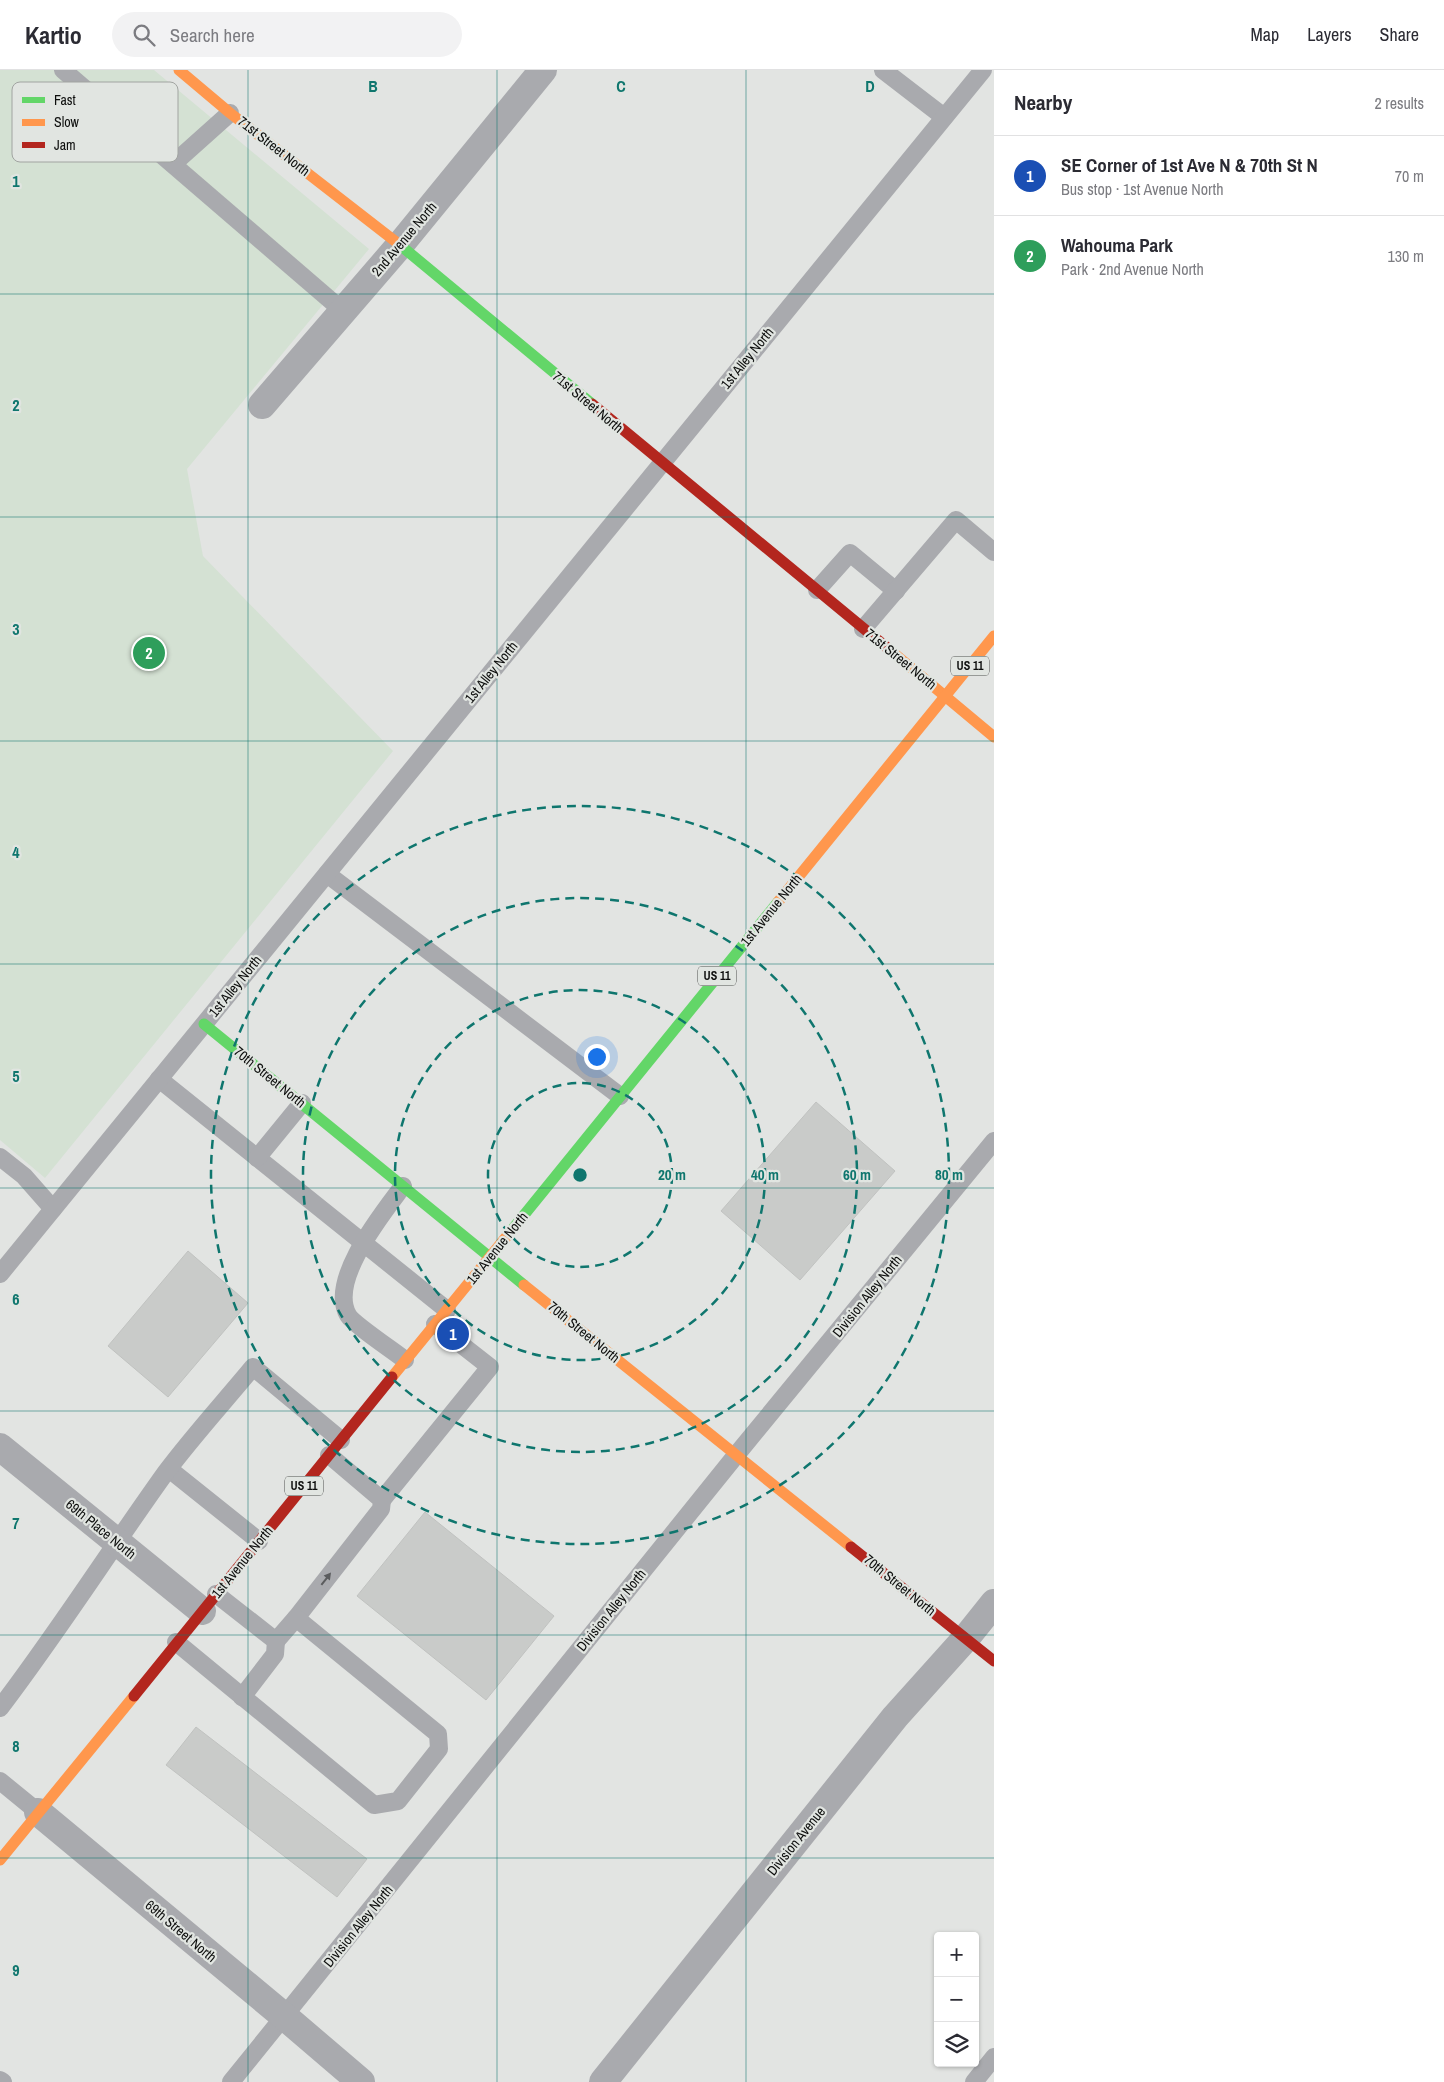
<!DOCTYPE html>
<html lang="en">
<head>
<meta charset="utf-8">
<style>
  body { margin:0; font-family:"Archivo Narrow",sans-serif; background:#f2f2f3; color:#2b2b33 }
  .controls { position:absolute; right:15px; bottom:15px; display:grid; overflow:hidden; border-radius:5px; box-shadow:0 1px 4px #0004 }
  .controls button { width:45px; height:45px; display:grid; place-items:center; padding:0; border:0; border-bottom:1px solid #e1e1e2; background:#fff; color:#2b2b33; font:25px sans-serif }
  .you { position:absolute; left:596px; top:986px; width:18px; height:18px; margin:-12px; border:4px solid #fff; border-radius:50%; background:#1a73e8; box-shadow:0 0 0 8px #1a73e833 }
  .badge { display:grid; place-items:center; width:32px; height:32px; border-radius:50%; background:#2563eb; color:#fff; font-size:16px; font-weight:700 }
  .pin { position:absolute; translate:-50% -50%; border:2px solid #fff; box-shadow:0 1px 5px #0006 }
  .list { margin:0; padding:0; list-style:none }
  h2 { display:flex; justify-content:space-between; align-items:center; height:65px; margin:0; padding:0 20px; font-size:21px }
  h2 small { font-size:16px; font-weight:400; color:#7c7c81 }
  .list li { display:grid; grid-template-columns:32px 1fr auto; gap:15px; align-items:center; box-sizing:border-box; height:80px; padding:0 20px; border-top:1px solid #e1e1e2 }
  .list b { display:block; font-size:19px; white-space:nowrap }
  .list p { margin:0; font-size:16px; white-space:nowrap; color:#7c7c81 }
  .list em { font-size:16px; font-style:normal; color:#7c7c81 }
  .icon { flex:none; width:28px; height:28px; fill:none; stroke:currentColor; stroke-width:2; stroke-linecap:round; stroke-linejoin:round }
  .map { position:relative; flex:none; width:994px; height:2012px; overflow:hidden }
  header { display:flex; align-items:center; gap:30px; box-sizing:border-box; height:70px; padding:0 25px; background:#fff; border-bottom:1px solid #e1e1e2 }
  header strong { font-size:24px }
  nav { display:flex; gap:28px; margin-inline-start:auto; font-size:18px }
  .search { width:350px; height:45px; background:#f2f2f3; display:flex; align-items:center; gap:12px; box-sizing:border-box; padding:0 18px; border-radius:28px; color:#7c7c81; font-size:19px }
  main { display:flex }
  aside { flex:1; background:#fff }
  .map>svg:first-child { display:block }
  .green { fill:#d4e1d3 }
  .building { fill:#c9cbc9; stroke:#c0c2c0 }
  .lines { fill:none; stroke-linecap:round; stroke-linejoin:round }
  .lane { stroke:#a9aaae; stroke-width:18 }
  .street { stroke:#a9aaae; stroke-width:28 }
  .fast { stroke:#63d668; stroke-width:11 }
  .slow { stroke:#ff974d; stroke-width:11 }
  .jam { stroke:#b3261e; stroke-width:11 }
  .oneway { fill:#5b5c5e }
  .grid { fill:none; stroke:#0f766e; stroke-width:1; stroke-opacity:0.55 }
  .ring { fill:none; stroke:#0f766e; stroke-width:2.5; stroke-dasharray:9 6 }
  .labels { text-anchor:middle; stroke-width:4.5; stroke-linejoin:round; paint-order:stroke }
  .shield { fill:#e1e5e1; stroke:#4d4e4d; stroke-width:1 }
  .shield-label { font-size:12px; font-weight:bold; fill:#0d0e0d }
  .street-label { font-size:14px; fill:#0d0e0d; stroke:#e1e5e1 }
  .key { fill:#e1e5e1; stroke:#a1a4a1; stroke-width:1 }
  .key-label { font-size:14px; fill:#0d0e0d }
  .grid-label { font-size:16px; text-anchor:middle; font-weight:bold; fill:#0f766e; stroke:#e1e5e1; stroke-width:4.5; stroke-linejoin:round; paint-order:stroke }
  .centre { fill:#0f766e; stroke:#e1e5e1; stroke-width:2.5 }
  .ring-label { font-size:15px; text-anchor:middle; font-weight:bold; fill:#0f766e; stroke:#e1e5e1; stroke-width:4.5; stroke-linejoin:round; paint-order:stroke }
</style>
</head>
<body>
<header>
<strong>Kartio</strong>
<div class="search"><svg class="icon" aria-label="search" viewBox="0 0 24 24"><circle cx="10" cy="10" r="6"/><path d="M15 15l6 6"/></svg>Search here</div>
<nav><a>Map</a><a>Layers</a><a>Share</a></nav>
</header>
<main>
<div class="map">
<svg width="994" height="2012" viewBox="0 0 994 2012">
  <rect width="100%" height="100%" fill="#e2e4e2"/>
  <polygon class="green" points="0,0 154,0 369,179 187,399 203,486 393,681 45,1108 0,1070"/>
  <g class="building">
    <polygon points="816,1032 895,1101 800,1210 721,1141"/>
    <polygon points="188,1181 248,1233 168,1327 108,1276"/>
    <polygon points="425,1442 554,1546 486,1630 357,1526"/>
    <polygon points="196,1657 367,1789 337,1827 166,1695"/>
  </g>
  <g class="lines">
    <g class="lane">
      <polyline points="63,0 343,241"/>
      <polyline points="883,0 944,47"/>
      <polyline points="173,94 230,43"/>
      <polyline points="817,520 850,483 896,521"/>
      <polyline points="863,559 956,450 994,482"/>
      <polyline points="327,804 620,1026"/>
      <polyline points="159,1009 447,1240"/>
      <polyline points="0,1087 24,1106 53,1139"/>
      <polyline points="257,1088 302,1033"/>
      <path d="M 403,1116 C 383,1143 328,1210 348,1245 C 352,1253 395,1282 405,1290"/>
      <polyline points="0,1204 983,0"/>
      <polyline points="169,1399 259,1471"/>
      <polyline points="382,1430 490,1297 435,1254"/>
      <polyline points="296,1548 381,1439 382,1430 329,1385"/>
      <polyline points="176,1572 374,1735 398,1731 439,1679 438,1664 296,1548 276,1571 216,1524"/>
      <polyline points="242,1627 275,1584 276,1571"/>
      <path d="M 0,1638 C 58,1562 110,1480 166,1402 C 193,1366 224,1332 253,1297 L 341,1370"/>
      <polyline points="0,1711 38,1742"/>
      <polyline points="0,2010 3,2012"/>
      <polyline points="231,2012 737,1384 994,1071"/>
      <polyline points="974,2012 994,1987"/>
    </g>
    <g class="street">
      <polyline points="262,335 400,175 543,0"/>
      <polyline points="0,1377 202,1541"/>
      <polyline points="38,1742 285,1947 361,2012"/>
      <polyline points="603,2012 895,1647 966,1568 994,1533"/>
    </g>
    <g class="fast">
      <polyline points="400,175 592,334"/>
      <polyline points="204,954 524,1215"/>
      <polyline points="511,1161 778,832"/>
    </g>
    <g class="slow">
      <polyline points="179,0 230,43 400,175"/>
      <polyline points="891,581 994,667"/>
      <polyline points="778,832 994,566"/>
      <polyline points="524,1215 851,1477"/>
      <polyline points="392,1307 511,1161"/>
      <polyline points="0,1790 134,1626"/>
    </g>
    <g class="jam">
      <polyline points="592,334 891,581"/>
      <polyline points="851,1477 994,1591"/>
      <polyline points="134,1626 392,1307"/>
    </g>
  </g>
  <defs><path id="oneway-solid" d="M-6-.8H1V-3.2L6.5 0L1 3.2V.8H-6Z" transform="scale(1.25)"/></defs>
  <use class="oneway" href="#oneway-solid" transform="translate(326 1509) rotate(-52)"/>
  <path class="grid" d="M 248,0 L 248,2012M 497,0 L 497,2012M 746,0 L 746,2012M 0,224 L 994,224M 0,447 L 994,447M 0,671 L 994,671M 0,894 L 994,894M 0,1118 L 994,1118M 0,1341 L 994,1341M 0,1565 L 994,1565M 0,1788 L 994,1788"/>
  <g class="ring">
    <circle cx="580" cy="1105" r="92"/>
    <circle cx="580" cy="1105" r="185"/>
    <circle cx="580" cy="1105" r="277"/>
    <circle cx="580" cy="1105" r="369"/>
  </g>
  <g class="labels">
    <g class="shield">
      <rect x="951" y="586.5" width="38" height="19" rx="4"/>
      <rect x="698" y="896.5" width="38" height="19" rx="4"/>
      <rect x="285" y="1406.5" width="38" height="19" rx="4"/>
    </g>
    <g class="shield-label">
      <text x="970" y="600">US 11</text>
      <text x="717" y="910">US 11</text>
      <text x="304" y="1420">US 11</text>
    </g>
    <g class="street-label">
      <text transform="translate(274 76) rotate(38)" y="5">71st Street North</text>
      <text transform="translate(404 169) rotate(-50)" y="5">2nd Avenue North</text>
      <text transform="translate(747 288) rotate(-51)" y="5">1st Alley North</text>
      <text transform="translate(588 332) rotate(40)" y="5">71st Street North</text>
      <text transform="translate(901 589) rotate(39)" y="5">71st Street North</text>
      <text transform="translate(491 602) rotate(-51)" y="5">1st Alley North</text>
      <text transform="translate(771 840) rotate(-51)" y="5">1st Avenue North</text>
      <text transform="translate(235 916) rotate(-51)" y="5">1st Alley North</text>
      <text transform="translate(270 1007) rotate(39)" y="5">70th Street North</text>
      <text transform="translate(497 1178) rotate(-51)" y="5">1st Avenue North</text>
      <text transform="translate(867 1226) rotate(-51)" y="5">Division Alley North</text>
      <text transform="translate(584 1262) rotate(39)" y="5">70th Street North</text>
      <text transform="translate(101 1459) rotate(39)" y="5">69th Place North</text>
      <text transform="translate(242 1492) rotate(-51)" y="5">1st Avenue North</text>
      <text transform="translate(900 1515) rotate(39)" y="5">70th Street North</text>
      <text transform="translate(611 1540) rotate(-51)" y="5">Division Alley North</text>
      <text transform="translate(796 1771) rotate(-51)" y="5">Division Avenue</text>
      <text transform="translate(358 1856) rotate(-51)" y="5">Division Alley North</text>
      <text transform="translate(181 1861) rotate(40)" y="5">69th Street North</text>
    </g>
  </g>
  <rect x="12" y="12" width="166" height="80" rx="8" class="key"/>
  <rect x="22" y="27" width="23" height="6" fill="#63d668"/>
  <rect x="22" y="49" width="23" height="7" fill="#ff974d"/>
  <rect x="22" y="72" width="23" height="6" fill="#b3261e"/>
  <g class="key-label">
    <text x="54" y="35">Fast</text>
    <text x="54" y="57">Slow</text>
    <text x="54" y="80">Jam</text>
  </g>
  <g class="grid-label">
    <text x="373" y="22">B</text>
    <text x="621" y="22">C</text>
    <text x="870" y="22">D</text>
    <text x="16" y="117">1</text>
    <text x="16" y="341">2</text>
    <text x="16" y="565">3</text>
    <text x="16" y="788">4</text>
    <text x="16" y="1012">5</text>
    <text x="16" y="1235">6</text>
    <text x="16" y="1459">7</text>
    <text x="16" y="1682">8</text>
    <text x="16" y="1906">9</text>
  </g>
  <circle cx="580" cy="1105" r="8" class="centre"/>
  <g class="ring-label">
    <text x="672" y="1110">20 m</text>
    <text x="765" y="1110">40 m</text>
    <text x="857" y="1110">60 m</text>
    <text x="949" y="1110">80 m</text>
  </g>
</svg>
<div class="controls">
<button>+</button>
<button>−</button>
<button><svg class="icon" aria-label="layers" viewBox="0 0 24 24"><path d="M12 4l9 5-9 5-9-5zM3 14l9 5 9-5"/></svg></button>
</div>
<div class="you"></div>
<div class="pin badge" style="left:453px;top:1264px;background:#1a4fb4">1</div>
<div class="pin badge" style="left:149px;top:583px;background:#2e9e5b">2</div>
</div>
<aside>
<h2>Nearby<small>2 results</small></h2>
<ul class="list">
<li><span class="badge" style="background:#1a4fb4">1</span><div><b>SE Corner of 1st Ave N &amp; 70th St N</b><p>Bus stop · 1st Avenue North</p></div><em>70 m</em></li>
<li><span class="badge" style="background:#2e9e5b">2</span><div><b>Wahouma Park</b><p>Park · 2nd Avenue North</p></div><em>130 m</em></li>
</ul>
</aside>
</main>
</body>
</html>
